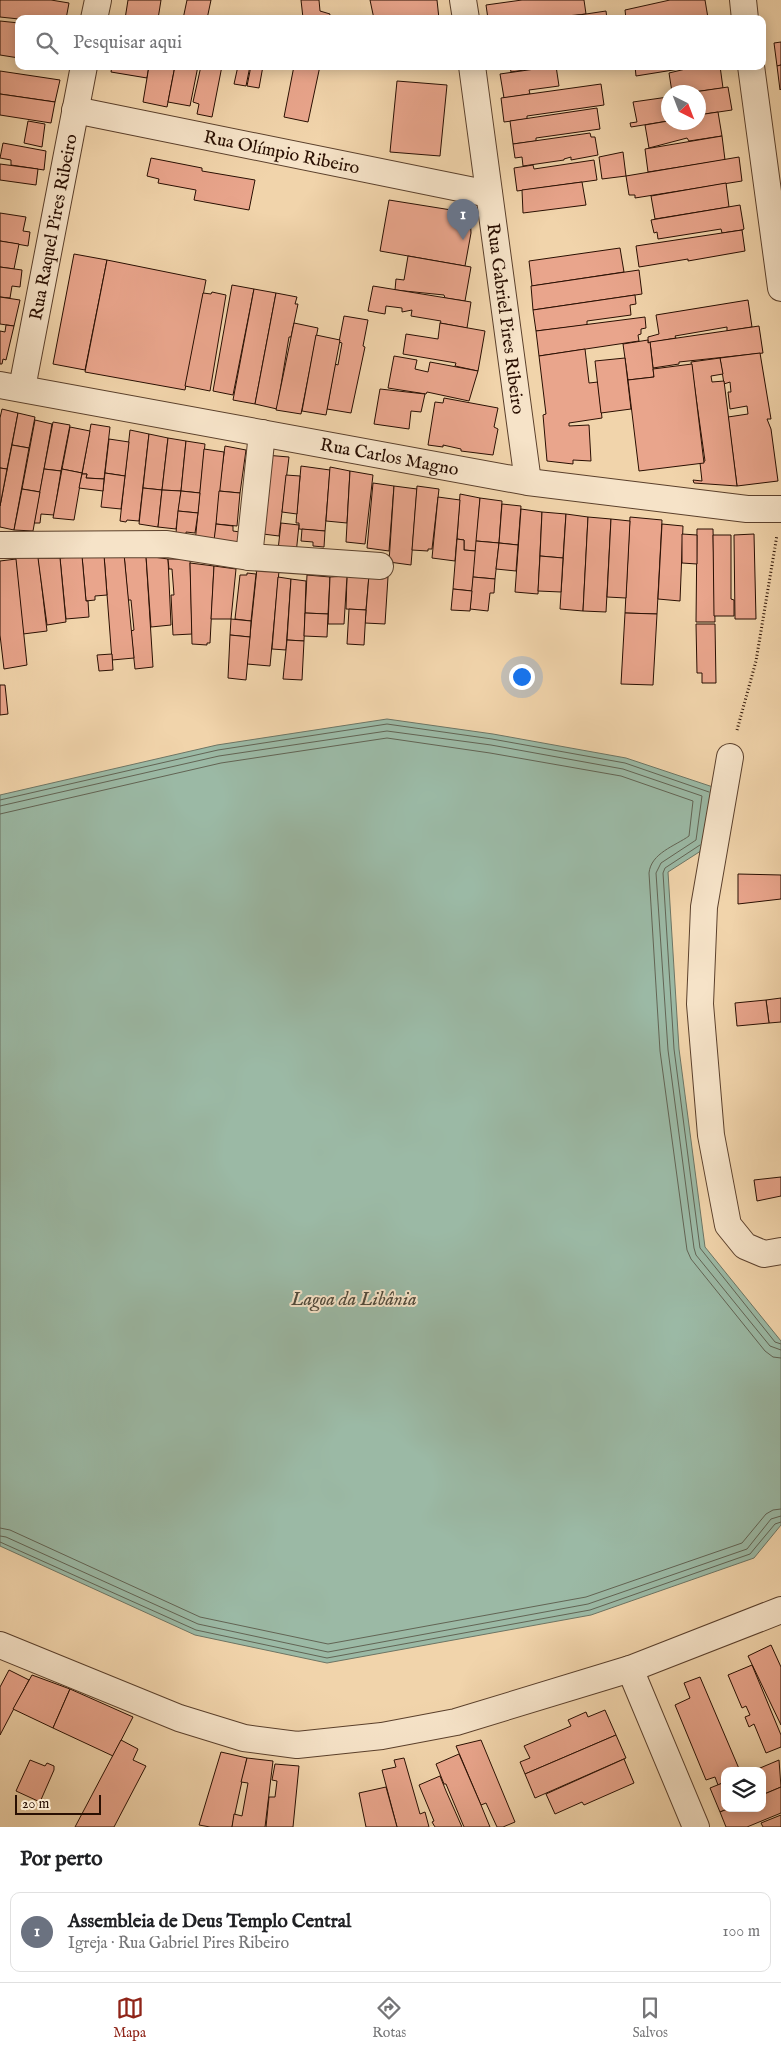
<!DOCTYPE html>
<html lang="pt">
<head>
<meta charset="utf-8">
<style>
  body { margin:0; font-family:"IM FELL English",serif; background:#f6f6f6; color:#202124 }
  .controls { position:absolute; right:15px; bottom:15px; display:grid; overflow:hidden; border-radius:10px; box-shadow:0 2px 12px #0003 }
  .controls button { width:45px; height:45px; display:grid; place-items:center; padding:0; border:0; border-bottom:1px solid #e0e0e0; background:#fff; color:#202124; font:25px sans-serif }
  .compass { position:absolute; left:661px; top:85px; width:45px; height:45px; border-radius:50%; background:#fff; box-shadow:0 2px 12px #0003; rotate:138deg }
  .scale { position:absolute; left:15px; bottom:12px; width:86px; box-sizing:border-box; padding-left:5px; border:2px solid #290f02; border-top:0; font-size:14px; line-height:18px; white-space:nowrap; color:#290f02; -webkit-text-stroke:4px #f6e3c8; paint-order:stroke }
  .you { position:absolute; left:521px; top:676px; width:18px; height:18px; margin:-12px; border:4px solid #fff; border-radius:50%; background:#1a73e8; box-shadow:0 0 0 8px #1a73e833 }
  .badge { display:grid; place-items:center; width:32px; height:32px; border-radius:50%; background:#8f2418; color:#fff; font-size:16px; font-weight:700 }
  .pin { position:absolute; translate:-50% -41px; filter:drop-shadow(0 1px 2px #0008) }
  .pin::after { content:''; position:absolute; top:26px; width:18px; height:15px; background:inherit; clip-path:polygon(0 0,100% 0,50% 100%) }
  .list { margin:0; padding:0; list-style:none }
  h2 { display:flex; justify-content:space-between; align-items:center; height:65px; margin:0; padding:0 20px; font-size:21px }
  h2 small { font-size:16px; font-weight:400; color:#757577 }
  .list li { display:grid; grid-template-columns:32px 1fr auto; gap:15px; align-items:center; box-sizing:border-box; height:80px; margin:0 10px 10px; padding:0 10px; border:1px solid #e0e0e0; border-radius:10px }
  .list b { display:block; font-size:19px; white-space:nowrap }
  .list p { margin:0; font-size:16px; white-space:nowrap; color:#757577 }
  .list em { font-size:16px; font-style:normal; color:#757577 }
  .icon { flex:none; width:28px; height:28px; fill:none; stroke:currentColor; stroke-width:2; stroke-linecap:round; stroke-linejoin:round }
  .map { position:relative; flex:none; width:781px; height:1827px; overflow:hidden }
  .search { position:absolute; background:#fff; box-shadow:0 2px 12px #0003; left:15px; right:15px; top:15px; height:55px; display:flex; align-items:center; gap:12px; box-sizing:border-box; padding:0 18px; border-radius:10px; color:#757577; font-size:19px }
  .sheet { height:155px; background:#fff }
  nav { display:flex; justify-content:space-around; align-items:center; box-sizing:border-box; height:70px; border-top:1px solid #e0e0e0; background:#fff; font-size:14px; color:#757577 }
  nav a { display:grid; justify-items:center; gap:2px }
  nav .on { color:#8f2418 }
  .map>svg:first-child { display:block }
  .water { fill:#9bb9a5; stroke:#6d7564 }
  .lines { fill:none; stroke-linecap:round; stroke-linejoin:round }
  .shore { stroke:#626454; stroke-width:1 }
  .building { fill:#e9a58c; stroke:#290f02 }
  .street-casing { stroke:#5b402c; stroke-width:28 }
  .path { stroke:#290f02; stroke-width:3; stroke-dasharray:1 2.5; stroke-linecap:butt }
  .street { stroke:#f6e3c8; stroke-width:26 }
  .labels { text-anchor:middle; stroke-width:4; stroke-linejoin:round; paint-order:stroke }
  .street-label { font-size:18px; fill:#290f02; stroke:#f6e3c8 }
  .water-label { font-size:19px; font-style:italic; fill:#514a3b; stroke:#f6e3c8 }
</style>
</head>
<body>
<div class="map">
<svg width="781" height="1827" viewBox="0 0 781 1827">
  <rect width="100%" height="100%" fill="#f1d4ab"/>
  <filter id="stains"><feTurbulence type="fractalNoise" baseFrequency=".004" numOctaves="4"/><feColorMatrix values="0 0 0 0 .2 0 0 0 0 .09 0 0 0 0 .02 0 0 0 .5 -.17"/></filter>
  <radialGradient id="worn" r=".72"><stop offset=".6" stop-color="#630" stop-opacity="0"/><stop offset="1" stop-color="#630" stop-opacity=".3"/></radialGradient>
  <polygon class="water" points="387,719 493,734 626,758 716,788 707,847 668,872 679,1049 705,1247 781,1341 781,1525 754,1558 591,1615 327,1663 195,1635 0,1546 0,795 217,745"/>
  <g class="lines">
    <g class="shore">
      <polyline points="0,800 218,750 387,724 492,739 625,763 709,792"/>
      <polyline points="0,806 219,756 387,731 491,745 623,769 702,796 696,840 661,863 656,873 668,1050 694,1248 696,1255 770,1346 781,1350"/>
      <path d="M 0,814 L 221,763 L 387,738 L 490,753 L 621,776 L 693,801 L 689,836 C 675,846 651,853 649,873 L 660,1051 L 687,1250 L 691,1259 L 765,1351 L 773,1357 L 781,1358"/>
      <polyline points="700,845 665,868 663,873 674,1049 700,1248 775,1342 781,1344"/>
      <polyline points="0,1528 10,1530 200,1617 328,1644 586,1597 742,1543 766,1514 773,1510 781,1509"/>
      <polyline points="0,1536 6,1537 198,1624 328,1652 588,1604 747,1549 771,1519 781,1516"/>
      <polyline points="0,1542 196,1630 327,1658 590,1610 750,1554 775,1524 781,1522"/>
    </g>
  </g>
  <g class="building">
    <polygon points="0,0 51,0 69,3 66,19 19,19 0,17"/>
    <polygon points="128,0 161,0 158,19 125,19"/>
    <polygon points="187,0 211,0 207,19 183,19"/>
    <polygon points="301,0 319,0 320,11 330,14 329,19 303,18"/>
    <polygon points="370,0 437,0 439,19 374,19"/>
    <polygon points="522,0 584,0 586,14 538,19 537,17 488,19 486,5"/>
    <polygon points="670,0 705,0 708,18 626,19 625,10"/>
    <polygon points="606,11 607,19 550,19 586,14"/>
    <polygon points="0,21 19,23 19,58 0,55"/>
    <polygon points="781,42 781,65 777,66 774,43"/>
    <polygon points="781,65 781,89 780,90 777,66"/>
    <polygon points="112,66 149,66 147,78 111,72"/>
    <polygon points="149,66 175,66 167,107 143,102"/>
    <polygon points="175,66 198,66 190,106 168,102"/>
    <polygon points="201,66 222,66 212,117 197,114 199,104 193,102"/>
    <polygon points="238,66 250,66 246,86 234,84"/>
    <polygon points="251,66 263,66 259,88 247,86"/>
    <polygon points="294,66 320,66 308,122 284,117"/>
    <polygon points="510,66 544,66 545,67 511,72"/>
    <polygon points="556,66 559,86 529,90 530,94 504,98 500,74"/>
    <polygon points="635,66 698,66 636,76"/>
    <polygon points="698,66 720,66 723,88 694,92 672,92 669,73"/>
    <polygon points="0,71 60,80 55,102 0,94"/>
    <polygon points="397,81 447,85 440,156 390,152"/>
    <polygon points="601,84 604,105 527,116 527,119 504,122 501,98"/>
    <polygon points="728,87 732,110 698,115 698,92 694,92"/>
    <polygon points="0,94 55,102 51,123 0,115"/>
    <polygon points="668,97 668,121 631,127 630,123 637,122 633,102"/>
    <polygon points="597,108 600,129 536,138 536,141 513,144 510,121"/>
    <polygon points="718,112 722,136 689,141 687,138 649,148 645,125 668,121 668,122 698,122 698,115"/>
    <polygon points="28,121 45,124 42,147 24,143"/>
    <polygon points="590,133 591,137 595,137 598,155 571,160 571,157 564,159 564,160 523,166 522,157 515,158 513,144"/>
    <polygon points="722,136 725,160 648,172 645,149"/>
    <polygon points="3,143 46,151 44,170 11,165 11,160 0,158"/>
    <polygon points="623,152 626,176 602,179 599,157"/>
    <polygon points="739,157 742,181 635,198 635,195 629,195 626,176"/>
    <polygon points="151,158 202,168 202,171 255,180 249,210 194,200 196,190 158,183 159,179 147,176"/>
    <polygon points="594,160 597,180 517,191 514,168 533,165 534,169"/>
    <polygon points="0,164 38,169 36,185 0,180"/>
    <polygon points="582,182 586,205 523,213 522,190"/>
    <polygon points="726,183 729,207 655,219 651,196"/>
    <polygon points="389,200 470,213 471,233 465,266 380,251"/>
    <polygon points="740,205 744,229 742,230 722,233 721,229 658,239 657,232 654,233 651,220"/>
    <polygon points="0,213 26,217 23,231 30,232 28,246 0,241"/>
    <polygon points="742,230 745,251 688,261 688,259 639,267 636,246"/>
    <polygon points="0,241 19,244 14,269 0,267"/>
    <polygon points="620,248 624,272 532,286 529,261"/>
    <polygon points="74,254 107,260 85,370 53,364"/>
    <polygon points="408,256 471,267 465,301 445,298 444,295 395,290 396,279 404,280"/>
    <polygon points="107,260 206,280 185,390 85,372"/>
    <polygon points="0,267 22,270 20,287 12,286 10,298 0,297"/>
    <polygon points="639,270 642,294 533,310 531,286"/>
    <polygon points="232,285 254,289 233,395 213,391"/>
    <polygon points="373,286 471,302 467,328 440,323 441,321 411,316 412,310 402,312 402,308 386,306 385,314 368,311"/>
    <polygon points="254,289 276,293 255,404 233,400"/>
    <polygon points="212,292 226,295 210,391 185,386 203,293 211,294"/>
    <polygon points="276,293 297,297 295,304 298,304 291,337 289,337 277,409 255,404"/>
    <polygon points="635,295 636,304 630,305 631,315 587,321 587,325 536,331 533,310"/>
    <polygon points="0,297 20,300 14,326 0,324"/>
    <polygon points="748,300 752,327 727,331 727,327 675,336 676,338 648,343 648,337 659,334 656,315"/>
    <polygon points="344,316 368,320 363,346 365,347 351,413 327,409 335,364 338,365 342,343 339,342"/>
    <polygon points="645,317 646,328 641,329 641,334 638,335 639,341 539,356 536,331"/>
    <polygon points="294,323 318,328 301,414 276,410"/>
    <polygon points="440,323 485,331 478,371 455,366 456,363 403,354 406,334 438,339"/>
    <polygon points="6,325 14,326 6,360 3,359 2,364 0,364 0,331 5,332"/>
    <polygon points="759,326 763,353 679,362 679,364 653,368 650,342"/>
    <polygon points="316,335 340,340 326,415 302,411"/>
    <polygon points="648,340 648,343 650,342 654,377 628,380 623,344"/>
    <polygon points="585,349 589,383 598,382 602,418 569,423 569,426 589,425 591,461 573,460 573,464 547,461 543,415 546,414 539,356"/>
    <polygon points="760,353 771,419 767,419 771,429 778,481 737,486 728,417 748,414 747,406 730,409 728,392 731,392 730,382 724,384 720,358"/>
    <polygon points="394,356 417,360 415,369 428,372 430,362 478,371 469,401 427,392 426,394 388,388"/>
    <polygon points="625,358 631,409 601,413 595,361"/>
    <polygon points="720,358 723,374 711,376 712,382 724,381 737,486 694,483 693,480 702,481 700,463 705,461 691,362"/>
    <polygon points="692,364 704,463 639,471 628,380 654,377 653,369"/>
    <polygon points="380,389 425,394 421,412 411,411 409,429 374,424"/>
    <polygon points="444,398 498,408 494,427 498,429 493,455 461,451 461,449 443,445 443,447 428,445 435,402 443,403"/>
    <polygon points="2,409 18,413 7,469 0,468 0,418"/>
    <polygon points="18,413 35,417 29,448 12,445"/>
    <polygon points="35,420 52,424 40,492 22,489"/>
    <polygon points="53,422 70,425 61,471 44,469"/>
    <polygon points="91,424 110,427 104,479 86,478 87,474 82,474"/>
    <polygon points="70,427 90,431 82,473 62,469"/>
    <polygon points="130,430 149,434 139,521 127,520 126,522 120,521"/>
    <polygon points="149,434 168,438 162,490 143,488"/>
    <polygon points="168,438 186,441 181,491 162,490"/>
    <polygon points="109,439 129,442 125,476 105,473"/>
    <polygon points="186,441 205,444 200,493 181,491"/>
    <polygon points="12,445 29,448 14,530 0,527 0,506"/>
    <polygon points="225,446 246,450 240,493 219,491"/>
    <polygon points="204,449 224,452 214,545 195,543"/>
    <polygon points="265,455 289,457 279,536 255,533"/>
    <polygon points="301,466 330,470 325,531 299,529 299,523 296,523"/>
    <polygon points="330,467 350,471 347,523 326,521"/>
    <polygon points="0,468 7,469 0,506"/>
    <polygon points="44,469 61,471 54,515 41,514 40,523 34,523"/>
    <polygon points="62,469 82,473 74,520 53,518"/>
    <polygon points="350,471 373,475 365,544 346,542"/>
    <polygon points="105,473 125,476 121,509 101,507"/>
    <polygon points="82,474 87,474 86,478 104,479 103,491 79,488"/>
    <polygon points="286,475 300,476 297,514 282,512"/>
    <polygon points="373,483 394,486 389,551 367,548"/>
    <polygon points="394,486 417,489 411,565 389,562"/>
    <polygon points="417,486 439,489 432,549 428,549 428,551 412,550"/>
    <polygon points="143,488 162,490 158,527 139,524"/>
    <polygon points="22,489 40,492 33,531 14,530"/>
    <polygon points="162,490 181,491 176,529 158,527"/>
    <polygon points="181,491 200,493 198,513 178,511"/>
    <polygon points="219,491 240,493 237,526 216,524"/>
    <polygon points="460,494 480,498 476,551 464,550 464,540 457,539"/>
    <polygon points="438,497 460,500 455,561 432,558"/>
    <polygon points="480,498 502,501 499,543 476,541"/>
    <polygon points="502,504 521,506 518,545 499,543"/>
    <polygon points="521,509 542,512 538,594 515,592"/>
    <polygon points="178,511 198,513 195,533 186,532 186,534 176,533"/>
    <polygon points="542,512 566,514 563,558 540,556"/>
    <polygon points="566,514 588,517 583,611 560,609"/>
    <polygon points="588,517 611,519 606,612 583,611"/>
    <polygon points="630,517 662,520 657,614 625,613"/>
    <polygon points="611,519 630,521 626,598 607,597"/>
    <polygon points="281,523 299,525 296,554 278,550"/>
    <polygon points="216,524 233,526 233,531 240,532 238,549 213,549"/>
    <polygon points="662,524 683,526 680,601 658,599"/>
    <polygon points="302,529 325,531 324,547 313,546 313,542 301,541"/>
    <polygon points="697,529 713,529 715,622 696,622"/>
    <polygon points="682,534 697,535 697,564 682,563"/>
    <polygon points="754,534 756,619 735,619 734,535"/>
    <polygon points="713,535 731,535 731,599 734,600 734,616 714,616"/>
    <polygon points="457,539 464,540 464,550 476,551 472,591 453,589"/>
    <polygon points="476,541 499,543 495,579 473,577"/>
    <polygon points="499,543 518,545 516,571 496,569"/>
    <polygon points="38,554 47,631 23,634 15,556"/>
    <polygon points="124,554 146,556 153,667 135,669 131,631 134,630 131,600 128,600"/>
    <polygon points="124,554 134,658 112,660 104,555"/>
    <polygon points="104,555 107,595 95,596 95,600 86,601 82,556"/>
    <polygon points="82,556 86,601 88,601 89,617 66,619 60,558"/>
    <polygon points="146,556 168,559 171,625 151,627"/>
    <polygon points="540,556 563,558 561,592 538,591"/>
    <polygon points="38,558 60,558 66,622 47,625"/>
    <polygon points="16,559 27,665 4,669 0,635 0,561"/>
    <polygon points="168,559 190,559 192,634 173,635 171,595 174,595 172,569 169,569"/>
    <polygon points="190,563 214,566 210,643 207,643 207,645 192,644"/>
    <polygon points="214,566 236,569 231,619 211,619"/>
    <polygon points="257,568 279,571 270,666 247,664"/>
    <polygon points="247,573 256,574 251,621 235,619 240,575 247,575"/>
    <polygon points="307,575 330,577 328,614 305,613"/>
    <polygon points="369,575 366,610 346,609 347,576"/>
    <polygon points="369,575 388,577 385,624 365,623"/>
    <polygon points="347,576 344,624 328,624 330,577"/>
    <polygon points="278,577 291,579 286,650 272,649"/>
    <polygon points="473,577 495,579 494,593 490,593 488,611 470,609"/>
    <polygon points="291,579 306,581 304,641 287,640"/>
    <polygon points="453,589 472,591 470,611 451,610"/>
    <polygon points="349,609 366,610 364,645 347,644"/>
    <polygon points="305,613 328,614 327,637 304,636"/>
    <polygon points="625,613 657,614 653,685 621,684"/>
    <polygon points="231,619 251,621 250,637 230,635"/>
    <polygon points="696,624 715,624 716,683 702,683 702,673 697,673"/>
    <polygon points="230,635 250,637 246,680 228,678"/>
    <polygon points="287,640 304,641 302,680 283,679"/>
    <polygon points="112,654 113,670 99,671 97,655"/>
    <polygon points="0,685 5,685 8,714 0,715"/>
    <polygon points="738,874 781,875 781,899 738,904"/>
    <polygon points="781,998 781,1022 769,1023 766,1000"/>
    <polygon points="766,1000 769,1023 737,1026 735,1003"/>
    <polygon points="781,1177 781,1196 757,1201 754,1180"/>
    <polygon points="771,1645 781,1667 781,1725 748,1656"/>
    <polygon points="752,1665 781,1735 781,1747 766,1753 754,1724 749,1727 745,1717 750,1715 746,1706 742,1708 728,1675"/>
    <polygon points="9,1670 29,1680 0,1735 0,1687"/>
    <polygon points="32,1675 70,1689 53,1728 13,1709"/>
    <polygon points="700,1677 740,1771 725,1771 725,1782 718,1785 715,1777 706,1780 675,1705 690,1698 684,1683"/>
    <polygon points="70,1689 133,1717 113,1756 53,1728"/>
    <polygon points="605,1710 616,1735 525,1774 520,1762 530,1758 524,1746 571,1726 568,1720 586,1712 588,1717"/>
    <polygon points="616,1735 626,1758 535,1798 525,1774"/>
    <polygon points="121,1740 138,1749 133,1760 146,1766 114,1827 75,1827"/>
    <polygon points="481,1740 515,1822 503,1827 497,1827 486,1803 481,1805 456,1746"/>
    <polygon points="221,1752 247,1758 232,1827 210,1827 199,1825"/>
    <polygon points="459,1754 481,1805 490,1827 464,1827 446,1784 444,1784 436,1764"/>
    <polygon points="247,1758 273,1761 265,1827 232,1827 234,1814 242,1816 248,1783 241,1782"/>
    <polygon points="404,1758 420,1814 425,1812 429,1827 397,1827 382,1770 396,1767 394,1760"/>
    <polygon points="624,1759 634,1783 584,1805 582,1802 555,1814 546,1794"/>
    <polygon points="30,1760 45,1766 47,1763 54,1766 54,1770 40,1802 16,1791"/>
    <polygon points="779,1760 781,1787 762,1795 762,1771 753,1771"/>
    <polygon points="275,1764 299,1766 293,1827 266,1827 269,1797 275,1797 277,1781 272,1780"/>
    <polygon points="440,1776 446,1791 462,1827 435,1827 432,1822 434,1821 419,1785"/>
    <polygon points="725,1782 725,1808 730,1808 720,1812 710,1788"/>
    <polygon points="386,1787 397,1827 366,1827 359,1793"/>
    <polygon points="781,1787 781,1813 747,1827 726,1827 720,1812 730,1808 762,1808 762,1795"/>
    <polygon points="781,1815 781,1827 763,1827 761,1823"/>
  </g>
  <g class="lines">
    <defs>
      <g id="street">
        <polyline points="463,0 466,19"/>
        <polyline points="743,0 745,19"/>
        <polyline points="94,19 98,0"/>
        <path id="s1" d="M 472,66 L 528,482"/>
        <polyline points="751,66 781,288"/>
        <path id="s2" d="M 75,110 L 489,194"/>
        <path id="s3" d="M 0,385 L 528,482 L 747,509 L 781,509"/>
        <path id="s4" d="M 22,388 L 84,66"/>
        <polyline points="0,545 167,544 249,557 380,566"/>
        <polyline points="249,557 262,433"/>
        <polyline points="730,757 704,907 700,1004 711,1135 728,1225 745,1246 764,1254 781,1251"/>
        <polyline points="0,1645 179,1718 244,1738 297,1745 382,1736 456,1722 630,1669 781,1610"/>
        <polyline points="630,1669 696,1827"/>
      </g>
    </defs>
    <use href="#street" class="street-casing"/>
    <polyline class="path" points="737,730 756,661 777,535"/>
    <use href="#street" class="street"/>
  </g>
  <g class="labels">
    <g class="street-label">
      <text dy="6" stroke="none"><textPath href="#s2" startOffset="211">Rua Olímpio Ribeiro</textPath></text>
      <text dy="6" stroke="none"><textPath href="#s4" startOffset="164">Rua Raquel Pires Ribeiro</textPath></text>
      <text dy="6" stroke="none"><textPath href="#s1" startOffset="255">Rua Gabriel Pires Ribeiro</textPath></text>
      <text dy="6" stroke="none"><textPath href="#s3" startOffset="396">Rua Carlos Magno</textPath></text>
    </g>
    <g class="water-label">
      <text x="354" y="1305">Lagoa da Libânia</text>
    </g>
  </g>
  <rect width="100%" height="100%" filter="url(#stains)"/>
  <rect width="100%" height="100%" fill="url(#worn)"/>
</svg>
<div class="controls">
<button><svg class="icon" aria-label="layers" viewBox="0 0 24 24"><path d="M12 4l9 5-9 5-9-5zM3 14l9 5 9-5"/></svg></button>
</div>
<svg class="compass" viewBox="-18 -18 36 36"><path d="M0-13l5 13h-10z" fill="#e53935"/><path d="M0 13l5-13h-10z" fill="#757577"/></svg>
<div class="scale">20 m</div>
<div class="you"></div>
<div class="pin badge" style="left:463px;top:240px;background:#6b7280">1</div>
<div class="search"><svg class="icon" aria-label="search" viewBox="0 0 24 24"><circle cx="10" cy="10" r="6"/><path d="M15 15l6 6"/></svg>Pesquisar aqui</div>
</div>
<section class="sheet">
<h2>Por perto<small></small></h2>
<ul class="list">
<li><span class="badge" style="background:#6b7280">1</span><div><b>Assembleia de Deus Templo Central</b><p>Igreja · Rua Gabriel Pires Ribeiro</p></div><em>100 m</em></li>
</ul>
</section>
<nav>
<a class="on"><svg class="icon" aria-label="map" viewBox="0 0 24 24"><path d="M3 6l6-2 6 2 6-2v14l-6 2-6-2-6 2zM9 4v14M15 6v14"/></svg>Mapa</a>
<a><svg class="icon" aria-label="directions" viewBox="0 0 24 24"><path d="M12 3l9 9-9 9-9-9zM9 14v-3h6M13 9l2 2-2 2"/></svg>Rotas</a>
<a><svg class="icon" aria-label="saved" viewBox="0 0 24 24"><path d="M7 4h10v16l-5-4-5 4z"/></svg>Salvos</a>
</nav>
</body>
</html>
